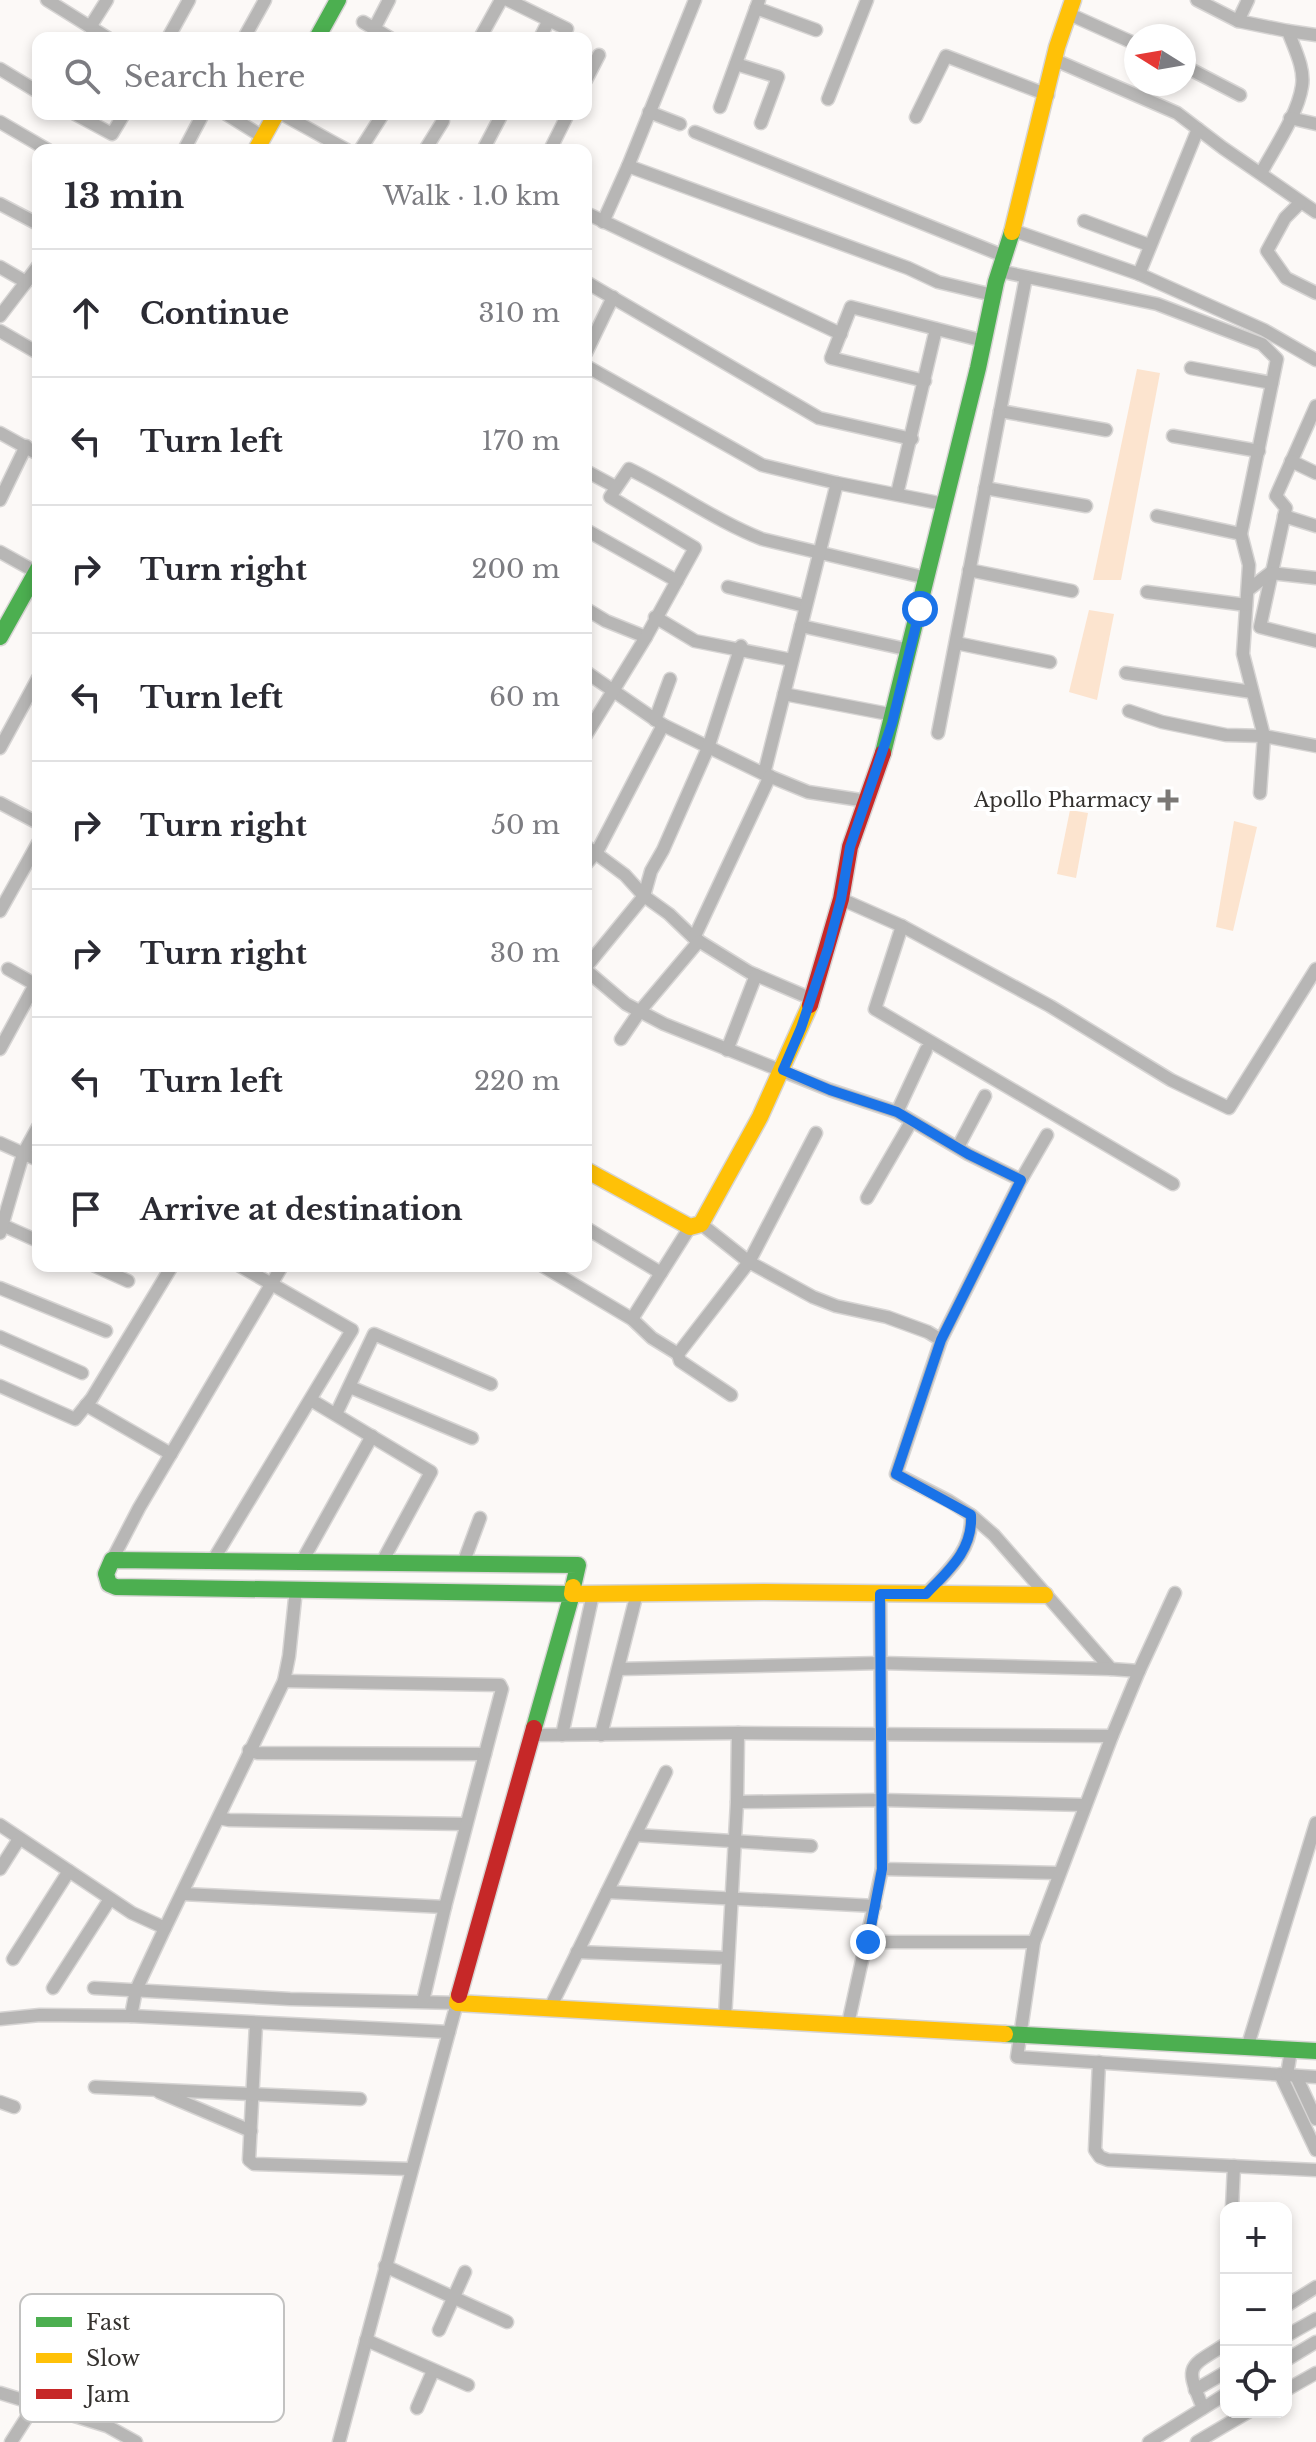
<!DOCTYPE html>
<html lang="en">
<head>
<meta charset="utf-8">
<style>
  body { margin:0; font-family:"Libre Baskerville",serif; background:#f7f7f7; color:#2b2b33 }
  .controls { position:absolute; right:24px; bottom:24px; display:grid; overflow:hidden; border-radius:16px; box-shadow:0 4px 12px #0003 }
  .controls button { width:72px; height:72px; display:grid; place-items:center; padding:0; border:0; border-bottom:2px solid #e1e1e2; background:#fff; color:#2b2b33; font:40px sans-serif }
  .compass { position:absolute; left:1124px; top:24px; width:72px; height:72px; border-radius:50%; background:#fff; box-shadow:0 4px 12px #0003; rotate:281deg }
  .stop { position:absolute; width:24px; height:24px; margin:-18px; border:6px solid #1a73e8; border-radius:50%; background:#fff }
  .stop.end { background:#1a73e8; border-color:#fff; box-shadow:0 2px 8px #0008 }
  .list { margin:0; padding:0; list-style:none }
  h2 { display:flex; justify-content:space-between; align-items:center; height:104px; margin:0; padding:0 32px; font-size:34px }
  h2 small { font-size:26px; font-weight:400; color:#7c7c81 }
  .list li { display:grid; grid-template-columns:52px 1fr auto; gap:24px; align-items:center; box-sizing:border-box; height:128px; padding:0 32px; border-top:2px solid #e1e1e2 }
  .list b { display:block; font-size:30px; white-space:nowrap }
  .list em { font-size:26px; font-style:normal; color:#7c7c81 }
  .icon { flex:none; width:44px; height:44px; fill:none; stroke:currentColor; stroke-width:2; stroke-linecap:round; stroke-linejoin:round }
  .map { position:relative; flex:none; width:1316px; height:2442px; overflow:hidden }
  .search { position:absolute; background:#fff; box-shadow:0 4px 12px #0003; left:32px; top:32px; width:560px; height:88px; display:flex; align-items:center; gap:20px; box-sizing:border-box; padding:0 28px; border-radius:16px; color:#7c7c81; font-size:30px }
  .panel { position:absolute; background:#fff; box-shadow:0 4px 12px #0003; left:32px; top:144px; width:560px; height:1128px; border-radius:16px }
  .map>svg:first-child { display:block }
  .green { fill:#fce4cf }
  .lines { fill:none; stroke-linecap:round; stroke-linejoin:round }
  .street-casing { stroke:#d7d5d4; stroke-width:15 }
  .fast-casing { stroke:#d7d5d4; stroke-width:19 }
  .slow-casing { stroke:#d7d5d4; stroke-width:19 }
  .jam-casing { stroke:#d7d5d4; stroke-width:19 }
  .street { stroke:#b7b6b5; stroke-width:12 }
  .fast { stroke:#4caf50; stroke-width:16 }
  .slow { stroke:#ffc107; stroke-width:16 }
  .jam { stroke:#c62828; stroke-width:16 }
  .route { stroke:#1a73e8; stroke-width:10 }
  .poi-dot { fill:#7b7875; stroke:#fff; stroke-width:3 }
  .labels { text-anchor:middle; stroke-width:8; stroke-linejoin:round; paint-order:stroke }
  .poi-label { font-size:20px; fill:#35322f; stroke:#fff; text-anchor:end }
  .key { fill:#fff; stroke:#c2c2c1; stroke-width:2 }
  .key-label { font-size:22px; fill:#35322f }
</style>
</head>
<body>
<div class="map">
<svg width="1316" height="2442" viewBox="0 0 1316 2442">
  <rect width="100%" height="100%" fill="#fcf9f7"/>
  <g class="green">
    <polygon points="1137,369 1160,373 1121,580 1093,580"/>
    <polygon points="1089,610 1114,614 1097,700 1069,692"/>
    <polygon points="1070,810 1088,813 1076,878 1057,874"/>
    <polygon points="1234,821 1257,827 1233,931 1216,927"/>
  </g>
  <g class="lines">
    <defs>
      <g id="street">
        <polyline points="47,0 108,38"/>
        <polyline points="508,0 567,29"/>
        <polyline points="1197,0 1238,21 1248,0"/>
        <polyline points="756,8 816,30"/>
        <polyline points="1069,14 1136,44"/>
        <path d="M 1238,21 L 1288,31 C 1294,48 1305,68 1302,86 C 1298,114 1274,149 1261,173"/>
        <polyline points="363,22 390,38"/>
        <polyline points="90,27 107,0"/>
        <polyline points="374,29 389,0"/>
        <polyline points="1288,31 1316,35"/>
        <polyline points="168,38 189,0"/>
        <polyline points="244,38 265,0"/>
        <polyline points="480,38 501,0"/>
        <polyline points="540,38 549,20"/>
        <polyline points="1055,60 1177,113 1223,148 1316,212"/>
        <polyline points="736,64 778,77 761,123"/>
        <polyline points="1184,66 1240,95"/>
        <polyline points="0,69 38,92"/>
        <polyline points="586,80 599,55"/>
        <polyline points="828,99 867,0"/>
        <polyline points="720,107 759,0"/>
        <polyline points="649,112 680,124"/>
        <polyline points="75,114 112,134 124,114"/>
        <polyline points="226,114 263,137"/>
        <polyline points="282,114 347,150"/>
        <polyline points="916,117 946,56 1048,95"/>
        <polyline points="1290,118 1316,124"/>
        <polyline points="0,122 48,150"/>
        <polyline points="695,132 1004,256"/>
        <polyline points="184,150 203,114"/>
        <polyline points="360,150 383,114"/>
        <polyline points="425,150 443,121"/>
        <polyline points="483,150 502,114"/>
        <polyline points="550,150 568,114"/>
        <polyline points="628,166 695,0"/>
        <polyline points="1300,203 1285,218 1267,251 1286,278 1316,293"/>
        <polyline points="0,204 38,224"/>
        <polyline points="586,213 841,334"/>
        <polyline points="1084,221 1149,245"/>
        <polyline points="603,222 628,166 908,268 938,282 993,295"/>
        <polyline points="1012,230 1139,274 1264,330 1316,360"/>
        <polyline points="0,267 26,282 0,316"/>
        <polyline points="999,271 1157,304 1262,344 1277,359 1241,534"/>
        <polyline points="1139,274 1198,129"/>
        <polyline points="26,282 38,266"/>
        <polyline points="586,282 819,418 912,439"/>
        <polyline points="0,331 38,353"/>
        <polyline points="586,353 613,297"/>
        <polyline points="586,366 762,465 837,483 944,504"/>
        <polyline points="1191,368 1272,383"/>
        <polyline points="925,381 831,358 851,307 984,341"/>
        <polyline points="1316,406 1276,496 1286,508 1260,627 1316,641"/>
        <polyline points="1000,411 1106,430"/>
        <polyline points="0,433 38,454"/>
        <polyline points="1173,436 1259,451"/>
        <polyline points="1291,461 1316,473"/>
        <polyline points="586,471 616,487"/>
        <polyline points="985,488 1086,506"/>
        <polyline points="897,494 936,329"/>
        <polyline points="0,500 26,446"/>
        <polyline points="1157,516 1241,534 1249,565 1243,654 1264,736 1260,793"/>
        <polyline points="1284,516 1316,526"/>
        <polyline points="586,530 677,581"/>
        <polyline points="0,552 36,572"/>
        <polyline points="969,570 1072,591"/>
        <polyline points="728,587 805,606"/>
        <polyline points="1248,590 1270,573 1316,578"/>
        <polyline points="1147,592 1246,605"/>
        <polyline points="586,609 606,621 646,637"/>
        <polyline points="655,617 695,641 792,660"/>
        <polyline points="801,626 910,650"/>
        <polyline points="956,643 1050,662"/>
        <polyline points="586,672 663,725 764,774 808,792 867,801"/>
        <polyline points="1126,673 1252,692"/>
        <polyline points="784,694 894,715"/>
        <polyline points="1129,711 1162,722 1226,735 1264,736 1316,746"/>
        <polyline points="655,720 670,679"/>
        <polyline points="938,733 1026,277"/>
        <path d="M 586,735 L 646,637 L 695,548 L 610,497 L 629,469 C 675,491 716,521 762,539 L 927,578"/>
        <polyline points="0,748 38,678"/>
        <polyline points="764,774 837,483"/>
        <polyline points="0,803 38,823"/>
        <polyline points="586,846 625,875 644,896 669,914 694,938 749,972 812,999"/>
        <polyline points="586,864 598,850 663,725"/>
        <polyline points="841,899 902,926 1050,1006 1171,1080 1229,1108 1316,969"/>
        <polyline points="0,911 38,843"/>
        <polyline points="902,926 875,1009 1173,1184"/>
        <polyline points="694,938 770,776"/>
        <polyline points="586,967 644,896 651,871 663,850 708,748 741,646"/>
        <polyline points="8,969 38,986"/>
        <polyline points="586,970 626,1004 664,1024 830,1090 897,1112 968,1154 1021,1180 941,1340 896,1474 949,1501 971,1515 994,1535 1111,1669 1139,1671 1175,1593"/>
        <polyline points="621,1039 640,1011 699,941"/>
        <polyline points="0,1049 38,979"/>
        <polyline points="727,1050 756,975"/>
        <polyline points="897,1112 926,1050"/>
        <polyline points="0,1143 38,1160"/>
        <polyline points="958,1147 985,1096"/>
        <polyline points="1021,1180 1047,1135"/>
        <polyline points="867,1198 911,1122"/>
        <polyline points="0,1224 38,1241"/>
        <polyline points="701,1224 749,1262 816,1133"/>
        <polyline points="586,1228 661,1273"/>
        <polyline points="0,1233 23,1154 38,1127"/>
        <polyline points="95,1266 128,1281"/>
        <polyline points="543,1266 632,1319 652,1338 678,1354"/>
        <polyline points="0,1288 106,1331"/>
        <polyline points="632,1319 690,1227"/>
        <polyline points="0,1337 82,1373"/>
        <polyline points="0,1386 75,1419 92,1398 172,1266"/>
        <polyline points="350,1387 472,1438"/>
        <polyline points="731,1395 680,1361 678,1354 749,1262 813,1297 836,1306 887,1317 928,1332 941,1340"/>
        <polyline points="311,1400 431,1472 381,1564"/>
        <polyline points="86,1405 171,1454"/>
        <polyline points="336,1414 374,1334 491,1384"/>
        <polyline points="112,1560 139,1508 282,1266"/>
        <polyline points="212,1562 352,1330 240,1266"/>
        <polyline points="301,1563 372,1436"/>
        <polyline points="463,1564 480,1518"/>
        <polyline points="880,1594 882,1869 1059,1873"/>
        <path d="M 926,1594 C 949,1570 973,1550 971,1515"/>
        <polyline points="618,1669 881,1663 1111,1669"/>
        <polyline points="1139,1671 1112,1736 1034,1942 1017,2057 1316,2077"/>
        <polyline points="738,1733 737,1802 881,1800 1085,1805"/>
        <polyline points="532,1735 738,1733 1112,1736"/>
        <polyline points="562,1735 593,1594"/>
        <polyline points="601,1735 637,1593"/>
        <polyline points="249,1750 257,1753 485,1754"/>
        <polyline points="219,1818 229,1820 466,1824"/>
        <polyline points="0,1825 132,1913 165,1928"/>
        <polyline points="635,1835 811,1846"/>
        <polyline points="0,1869 19,1839"/>
        <polyline points="607,1892 875,1906"/>
        <polyline points="183,1894 445,1907 502,1689 500,1685 284,1681"/>
        <polyline points="868,1942 1034,1942"/>
        <polyline points="577,1952 728,1958"/>
        <polyline points="13,1959 69,1871"/>
        <polyline points="53,1988 110,1899"/>
        <polyline points="94,1988 290,1999 457,2003 449,2032"/>
        <polyline points="423,2001 445,1907"/>
        <polyline points="550,2008 666,1772"/>
        <polyline points="131,2016 136,1990 165,1928 284,1681 289,1656 296,1589"/>
        <polyline points="725,2018 737,1802"/>
        <polyline points="0,2019 40,2015 131,2016 449,2032 339,2442"/>
        <polyline points="256,2024 249,2160 254,2164 410,2169"/>
        <polyline points="848,2024 882,1869"/>
        <polyline points="1247,2048 1316,1823"/>
        <polyline points="1099,2062 1095,2150 1100,2157 1108,2160 1316,2170"/>
        <polyline points="1280,2074 1316,2150"/>
        <polyline points="1287,2075 1291,2050"/>
        <polyline points="1296,2076 1316,2119"/>
        <polyline points="95,2087 360,2099"/>
        <polyline points="159,2092 251,2131"/>
        <polyline points="0,2102 14,2107"/>
        <polyline points="1232,2208 1234,2166"/>
        <polyline points="385,2266 507,2322"/>
        <polyline points="1286,2306 1316,2287"/>
        <polyline points="439,2330 465,2272"/>
        <polyline points="1286,2336 1316,2319"/>
        <polyline points="366,2340 468,2385"/>
        <polyline points="1286,2360 1316,2342"/>
        <polyline points="1195,2390 1226,2372"/>
        <polyline points="1286,2390 1316,2373"/>
        <polyline points="0,2393 107,2426 136,2442"/>
        <polyline points="417,2408 433,2371"/>
        <path d="M 1203,2408 C 1185,2365 1187,2368 1226,2344"/>
        <polyline points="11,2442 36,2403"/>
        <polyline points="1149,2442 1226,2394"/>
        <polyline points="1197,2442 1248,2412"/>
      </g>
      <g id="fast">
        <polyline points="317,38 338,0"/>
        <polyline points="0,637 38,569"/>
        <polyline points="883,753 978,368 996,282 1012,232"/>
        <polyline points="534,1728 572,1594 116,1587 109,1584 106,1574 112,1560 578,1565 573,1587"/>
        <polyline points="1005,2034 1316,2051"/>
      </g>
      <g id="slow">
        <polyline points="256,150 276,114"/>
        <polyline points="1012,232 1057,47 1073,0"/>
        <polyline points="586,1170 690,1227 701,1224 760,1117 810,1005"/>
        <polyline points="573,1587 572,1594 764,1592 1045,1595"/>
        <polyline points="459,1995 457,2003 1005,2034"/>
      </g>
      <g id="jam">
        <polyline points="810,1005 841,899 850,847 883,753"/>
        <polyline points="459,1995 534,1728"/>
      </g>
    </defs>
    <use href="#street" class="street-casing"/>
    <use href="#fast" class="fast-casing"/>
    <use href="#slow" class="slow-casing"/>
    <use href="#jam" class="jam-casing"/>
    <use href="#street" class="street"/>
    <use href="#fast" class="fast"/>
    <use href="#slow" class="slow"/>
    <use href="#jam" class="jam"/>
  </g>
  <g class="lines">
    <path class="route" d="M 868,1942 L 882,1869 L 880,1594 L 926,1594 C 949,1570 973,1550 971,1515 L 896,1474 L 941,1340 L 1021,1180 L 968,1154 L 897,1112 L 830,1090 L 783,1070 L 801,1028 L 828,948 L 841,899 L 850,847 L 892,723 L 920,609"/>
  </g>
  <path class="poi-dot" d="M1164 788h8v8h8v8h-8v8h-8v-8h-8v-8h8z"/>
  <g class="labels">
    <g class="poi-label">
      <text x="1152" y="807">Apollo Pharmacy</text>
    </g>
  </g>
  <rect x="20" y="2294" width="264" height="128" rx="12" class="key"/>
  <rect x="36" y="2317" width="36" height="10" fill="#4caf50"/>
  <rect x="36" y="2353" width="36" height="10" fill="#ffc107"/>
  <rect x="36" y="2389" width="36" height="10" fill="#c62828"/>
  <g class="key-label">
    <text x="86" y="2330">Fast</text>
    <text x="86" y="2366">Slow</text>
    <text x="86" y="2402">Jam</text>
  </g>
</svg>
<div class="controls">
<button>+</button>
<button>−</button>
<button><svg class="icon" aria-label="locate" viewBox="0 0 24 24"><circle cx="12" cy="12" r="6"/><path d="M12 2v4M12 18v4M2 12h4M18 12h4"/></svg></button>
</div>
<svg class="compass" viewBox="-18 -18 36 36"><path d="M0-13l5 13h-10z" fill="#e53935"/><path d="M0 13l5-13h-10z" fill="#7c7c81"/></svg>
<div class="stop" style="left:920px;top:609px"></div>
<div class="stop end" style="left:868px;top:1942px"></div>
<div class="search"><svg class="icon" aria-label="search" viewBox="0 0 24 24"><circle cx="10" cy="10" r="6"/><path d="M15 15l6 6"/></svg>Search here</div>
<section class="panel">
<h2>13 min<small>Walk · 1.0 km</small></h2>
<ul class="list">
<li><svg class="icon" aria-label="ahead" viewBox="0 0 24 24"><path d="M12 20V5M6 11l6-6 6 6"/></svg><div><b>Continue</b></div><em>310 m</em></li>
<li><svg class="icon" aria-label="left" viewBox="0 0 24 24"><path d="M17 20v-9H6M10 6l-5 5 5 5"/></svg><div><b>Turn left</b></div><em>170 m</em></li>
<li><svg class="icon" aria-label="right" viewBox="0 0 24 24"><path d="M7 20v-9h11M14 6l5 5-5 5"/></svg><div><b>Turn right</b></div><em>200 m</em></li>
<li><svg class="icon" aria-label="left" viewBox="0 0 24 24"><path d="M17 20v-9H6M10 6l-5 5 5 5"/></svg><div><b>Turn left</b></div><em>60 m</em></li>
<li><svg class="icon" aria-label="right" viewBox="0 0 24 24"><path d="M7 20v-9h11M14 6l5 5-5 5"/></svg><div><b>Turn right</b></div><em>50 m</em></li>
<li><svg class="icon" aria-label="right" viewBox="0 0 24 24"><path d="M7 20v-9h11M14 6l5 5-5 5"/></svg><div><b>Turn right</b></div><em>30 m</em></li>
<li><svg class="icon" aria-label="left" viewBox="0 0 24 24"><path d="M17 20v-9H6M10 6l-5 5 5 5"/></svg><div><b>Turn left</b></div><em>220 m</em></li>
<li><svg class="icon" aria-label="arrive" viewBox="0 0 24 24"><path d="M6 21V4h12l-3 4 3 4H6"/></svg><div><b>Arrive at destination</b></div></li>
</ul>
</section>
</div>
</body>
</html>
